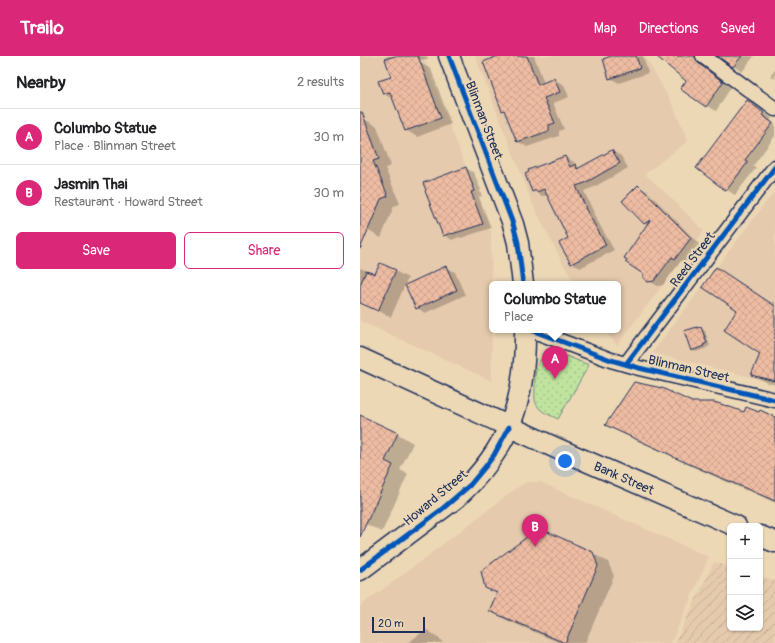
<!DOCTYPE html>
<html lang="en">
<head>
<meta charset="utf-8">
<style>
  body { margin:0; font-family:Pangolin,sans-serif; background:#f6f6f6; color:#202124 }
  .controls { position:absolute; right:12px; bottom:12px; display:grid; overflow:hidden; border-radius:6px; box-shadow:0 1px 3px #0004 }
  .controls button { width:36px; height:36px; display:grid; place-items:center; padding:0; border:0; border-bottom:1px solid #e0e0e0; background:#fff; color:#202124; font:20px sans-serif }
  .scale { position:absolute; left:12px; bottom:10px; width:53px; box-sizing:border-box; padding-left:4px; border:2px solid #1b2f5e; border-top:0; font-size:11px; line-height:14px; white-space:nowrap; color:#1b2f5e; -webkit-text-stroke:3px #edd8b6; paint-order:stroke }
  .you { position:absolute; left:205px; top:405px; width:14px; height:14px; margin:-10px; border:3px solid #fff; border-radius:50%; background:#1a73e8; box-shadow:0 0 0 6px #1a73e833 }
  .badge { display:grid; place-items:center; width:26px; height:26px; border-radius:50%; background:#db2777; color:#fff; font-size:13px; font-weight:700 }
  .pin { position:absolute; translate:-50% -33px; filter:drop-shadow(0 1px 2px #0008) }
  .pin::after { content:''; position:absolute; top:21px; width:14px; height:12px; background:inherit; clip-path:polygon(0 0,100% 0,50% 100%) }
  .popup { position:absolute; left:129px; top:225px; width:132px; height:52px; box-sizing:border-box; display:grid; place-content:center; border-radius:6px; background:#fff; filter:drop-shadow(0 1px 3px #0005); font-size:13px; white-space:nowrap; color:#757577 }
  .popup b { font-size:15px; color:#202124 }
  .popup::after { content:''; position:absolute; left:50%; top:100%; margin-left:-8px; border:8px solid transparent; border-top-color:#fff }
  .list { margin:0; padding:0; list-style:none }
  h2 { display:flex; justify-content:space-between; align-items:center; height:52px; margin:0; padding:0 16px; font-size:17px }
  h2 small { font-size:13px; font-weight:400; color:#757577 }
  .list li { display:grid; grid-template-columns:26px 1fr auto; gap:12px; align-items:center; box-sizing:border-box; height:56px; padding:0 16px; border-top:1px solid #e0e0e0 }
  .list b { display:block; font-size:15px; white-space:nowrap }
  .list p { margin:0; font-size:13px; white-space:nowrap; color:#757577 }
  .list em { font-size:13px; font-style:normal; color:#757577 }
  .actions { display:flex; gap:8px; padding:12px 16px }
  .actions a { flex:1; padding:9px 0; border:1px solid #db2777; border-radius:6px; text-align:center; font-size:14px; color:#db2777 }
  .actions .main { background:#db2777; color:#fff }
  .icon { flex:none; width:22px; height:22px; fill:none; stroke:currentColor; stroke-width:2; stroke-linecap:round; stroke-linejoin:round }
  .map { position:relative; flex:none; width:415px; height:587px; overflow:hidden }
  header { display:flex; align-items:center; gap:24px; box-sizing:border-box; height:56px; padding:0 20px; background:#db2777; color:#fff }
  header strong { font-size:19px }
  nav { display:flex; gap:22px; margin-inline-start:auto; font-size:14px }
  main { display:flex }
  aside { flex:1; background:#fff }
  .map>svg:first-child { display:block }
  .built { fill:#e5caad }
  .industrial { fill:url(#industrial-furrows) }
  .grass { fill:url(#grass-dots); stroke:#6e8a7e }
  .shadow { fill:#0003 }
  .building { fill:url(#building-cross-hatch); stroke:#1b2f5e }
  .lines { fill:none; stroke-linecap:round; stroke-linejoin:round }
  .street-casing { stroke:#1b2f5e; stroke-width:17 }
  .secondary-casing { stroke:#1b2f5e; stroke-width:23 }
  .street { stroke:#edd8b6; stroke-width:14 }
  .secondary { stroke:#edd8b6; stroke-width:20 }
  .cycleway-casing { stroke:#edd8b6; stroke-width:8 }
  .cycleway { stroke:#0057b8; stroke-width:5 }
  .labels { text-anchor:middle; stroke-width:4; stroke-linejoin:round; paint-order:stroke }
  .street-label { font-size:13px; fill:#1b2f5e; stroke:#edd8b6 }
</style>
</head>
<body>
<header>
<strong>Trailo</strong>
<nav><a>Map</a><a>Directions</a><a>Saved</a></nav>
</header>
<main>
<aside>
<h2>Nearby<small>2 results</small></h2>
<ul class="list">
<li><span class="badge">A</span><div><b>Columbo Statue</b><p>Place · Blinman Street</p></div><em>30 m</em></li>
<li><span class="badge">B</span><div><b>Jasmin Thai</b><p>Restaurant · Howard Street</p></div><em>30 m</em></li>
</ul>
<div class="actions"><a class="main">Save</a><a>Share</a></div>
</aside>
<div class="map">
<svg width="415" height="587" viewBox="0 0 415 587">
  <defs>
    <pattern id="industrial-furrows" width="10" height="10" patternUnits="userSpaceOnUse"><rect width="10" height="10" fill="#e5caad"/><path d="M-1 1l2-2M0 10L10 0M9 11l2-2" fill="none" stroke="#c4ae97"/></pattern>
    <pattern id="grass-dots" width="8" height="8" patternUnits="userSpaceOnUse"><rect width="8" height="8" fill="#c0e49f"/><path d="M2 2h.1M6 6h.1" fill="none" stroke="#a4c48b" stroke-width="1.8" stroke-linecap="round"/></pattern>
    <pattern id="building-cross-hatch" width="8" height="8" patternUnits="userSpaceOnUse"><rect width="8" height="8" fill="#eebca2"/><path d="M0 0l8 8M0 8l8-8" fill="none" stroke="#cca28e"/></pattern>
  </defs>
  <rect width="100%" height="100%" fill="#edd8b6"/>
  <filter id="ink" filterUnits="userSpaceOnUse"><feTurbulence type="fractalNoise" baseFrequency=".025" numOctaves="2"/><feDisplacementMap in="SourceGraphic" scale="8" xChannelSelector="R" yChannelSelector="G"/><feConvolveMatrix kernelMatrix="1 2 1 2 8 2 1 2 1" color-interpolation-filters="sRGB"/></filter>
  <g filter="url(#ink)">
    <g class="built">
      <polygon points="0,0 63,0 131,176 132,325 0,265"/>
      <polygon points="115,0 285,0 313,49 328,85 285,118 311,142 344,175 257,289 243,274 258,274 258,228 215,228 202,206 173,149"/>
      <polygon points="415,135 415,327 292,297 403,150"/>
      <polygon points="167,426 180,426 349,501 311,587 0,587 0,550 41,520 158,431"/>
    </g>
    <polygon class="industrial" points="354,506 370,511 370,572 400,572 400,520 415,525 415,587 315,587"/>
    <path class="grass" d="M 195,297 L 201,298 L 229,309 L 198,363 C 191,359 181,357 177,349 C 174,345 175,339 175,334 C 175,316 174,300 195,297 Z"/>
    <g class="shadow">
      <polygon points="25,0 67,0 68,3 36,7"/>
      <polygon points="135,0 174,0 184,27 194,23 204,29 209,41 193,47 204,73 199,75 199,80 167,91 157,85 146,56 142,54"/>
      <polygon points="254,0 283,0 288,17 259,27 250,22"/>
      <polygon points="296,0 345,0 343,9 346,13 371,31 356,55 321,33 327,25"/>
      <polygon points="359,0 394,0 382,16"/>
      <polygon points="60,7 71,13 91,68 57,81 46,74 34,44 24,38 32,22"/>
      <polygon points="415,14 415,23 410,20"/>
      <polygon points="387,45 412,62 410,65 415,68 415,80 393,110 396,112 375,139 367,134"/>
      <polygon points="4,63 17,70 31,110 25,112 40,148 34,150 21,182 0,170 0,64"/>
      <polygon points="252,95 261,100 268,112 234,131 224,135 234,157 233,157 254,194 220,212 212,207 209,182 188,140 182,140 173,135 205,101 214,106 215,109 220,112"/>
      <polygon points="106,112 114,117 121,134 120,135 122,140 119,141 131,172 101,182 99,181 92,184 84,179"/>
      <polygon points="278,130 287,135 339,188 324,207 321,205 303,229 298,230 289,225 288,169 284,167"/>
      <polygon points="86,211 95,216 105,239 65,257 57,252"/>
      <polygon points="0,212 16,218 35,215 48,222 31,261 0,246"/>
      <polygon points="356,212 412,248 415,243 415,329 408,327 392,319 402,297"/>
      <polygon points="341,272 345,275 350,290 347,291 347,292 336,296 332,294"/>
      <polygon points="332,347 385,358 415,362 415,447 388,434 387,435 329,409 316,402 261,377 246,369"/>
      <polygon points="0,360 38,378 53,387 40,414 48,418 22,476 0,465"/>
      <polygon points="232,497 248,506 254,520 225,587 200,587 146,564 131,555 138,538 126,531"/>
      <polygon points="67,574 79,582 83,587 48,587 62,576 63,577"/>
    </g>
    <g class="building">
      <polygon points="35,0 58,0 81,62 45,75 30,36 23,38 18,25 31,21 25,3"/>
      <polygon points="138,0 167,0 178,29 194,22 200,36 184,42 195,67 189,69 189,75 157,86 144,54 142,55 123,6"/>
      <polygon points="251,0 276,0 280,12 249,23 243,3"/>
      <polygon points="296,0 335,0 338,7 363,26 346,51 320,33 326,25"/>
      <polygon points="357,0 382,0 373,11"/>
      <polygon points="387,44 404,57 402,59 413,67 385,104 388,106 366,135 336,112"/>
      <polygon points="0,56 2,56 19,103 13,105 28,140 21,143 0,193"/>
      <polygon points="252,94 260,107 225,127 216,130 226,152 225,152 246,189 211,208 199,187 208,182 184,133 177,136 176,134 172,136 165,118 169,116 168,114 205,100 210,111 216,108 217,113"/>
      <polygon points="106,111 113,130 112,130 114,135 111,136 123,168 92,178 91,177 83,180 65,135 66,134 63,127"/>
      <polygon points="278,129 331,182 315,203 312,201 294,225 288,226 283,222 283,218 265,206 267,204 264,202 290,164 284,168 262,145"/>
      <polygon points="20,207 36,214 18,255 0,247 0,229 6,215 15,218"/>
      <polygon points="86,210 97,234 56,253 45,229"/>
      <polygon points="356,211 415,250 415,325 391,319 400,298 364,274 377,254 342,231"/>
      <polygon points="337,271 337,272 341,271 347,287 343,289 344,290 331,295 324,275"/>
      <polygon points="274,326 302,332 332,346 354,346 367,350 384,356 386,351 399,356 400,354 415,361 415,445 313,401 313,400 245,369"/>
      <polygon points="0,359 38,377 25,405 33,409 0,481"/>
      <polygon points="179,472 233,496 238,510 205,587 129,555 137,537 125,532 121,515"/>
    </g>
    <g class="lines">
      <defs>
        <g id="street">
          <polyline points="343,0 415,53"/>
          <polyline points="171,274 251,304 279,312 415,344"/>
          <polyline points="266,308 415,111"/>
        </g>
        <g id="secondary">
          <polyline points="89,0 153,168 158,187 163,228"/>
          <path id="s1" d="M 0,302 L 196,392 L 376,470"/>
          <polyline points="400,480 415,486"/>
          <path d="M 0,514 L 96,442 C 149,393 166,346 165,274"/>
        </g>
      </defs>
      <use href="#street" class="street-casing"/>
      <use href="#secondary" class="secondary-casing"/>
      <use href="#street" class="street"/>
      <use href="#secondary" class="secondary"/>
      <defs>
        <g id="cycleway">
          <polyline points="89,0 153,168 158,187 163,228"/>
          <polyline points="171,274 251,304 279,312 415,344"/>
          <polyline points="266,308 415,111"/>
          <polyline points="0,514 81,454 110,429 125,411 134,399 149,371"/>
        </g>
      </defs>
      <use href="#cycleway" class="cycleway-casing"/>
      <use href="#cycleway" class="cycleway"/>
    </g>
  </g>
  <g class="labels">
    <g class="street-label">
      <text transform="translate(125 64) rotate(69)" y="5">Blinman Street</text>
      <text transform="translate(332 203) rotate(-53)" y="5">Reed Street</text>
      <text transform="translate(329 312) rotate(13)" y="5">Blinman Street</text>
      <text dy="5" stroke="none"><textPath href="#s1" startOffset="290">Bank Street</textPath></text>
      <text transform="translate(75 441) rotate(-40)" y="5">Howard Street</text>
    </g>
  </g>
</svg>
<div class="controls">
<button>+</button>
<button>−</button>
<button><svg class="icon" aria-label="layers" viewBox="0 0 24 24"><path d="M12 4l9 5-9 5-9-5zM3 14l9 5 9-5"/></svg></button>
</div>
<div class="scale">20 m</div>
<div class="you"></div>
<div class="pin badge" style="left:195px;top:323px">A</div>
<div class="popup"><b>Columbo Statue</b>Place</div>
<div class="pin badge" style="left:175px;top:491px">B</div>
</div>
</main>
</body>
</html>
